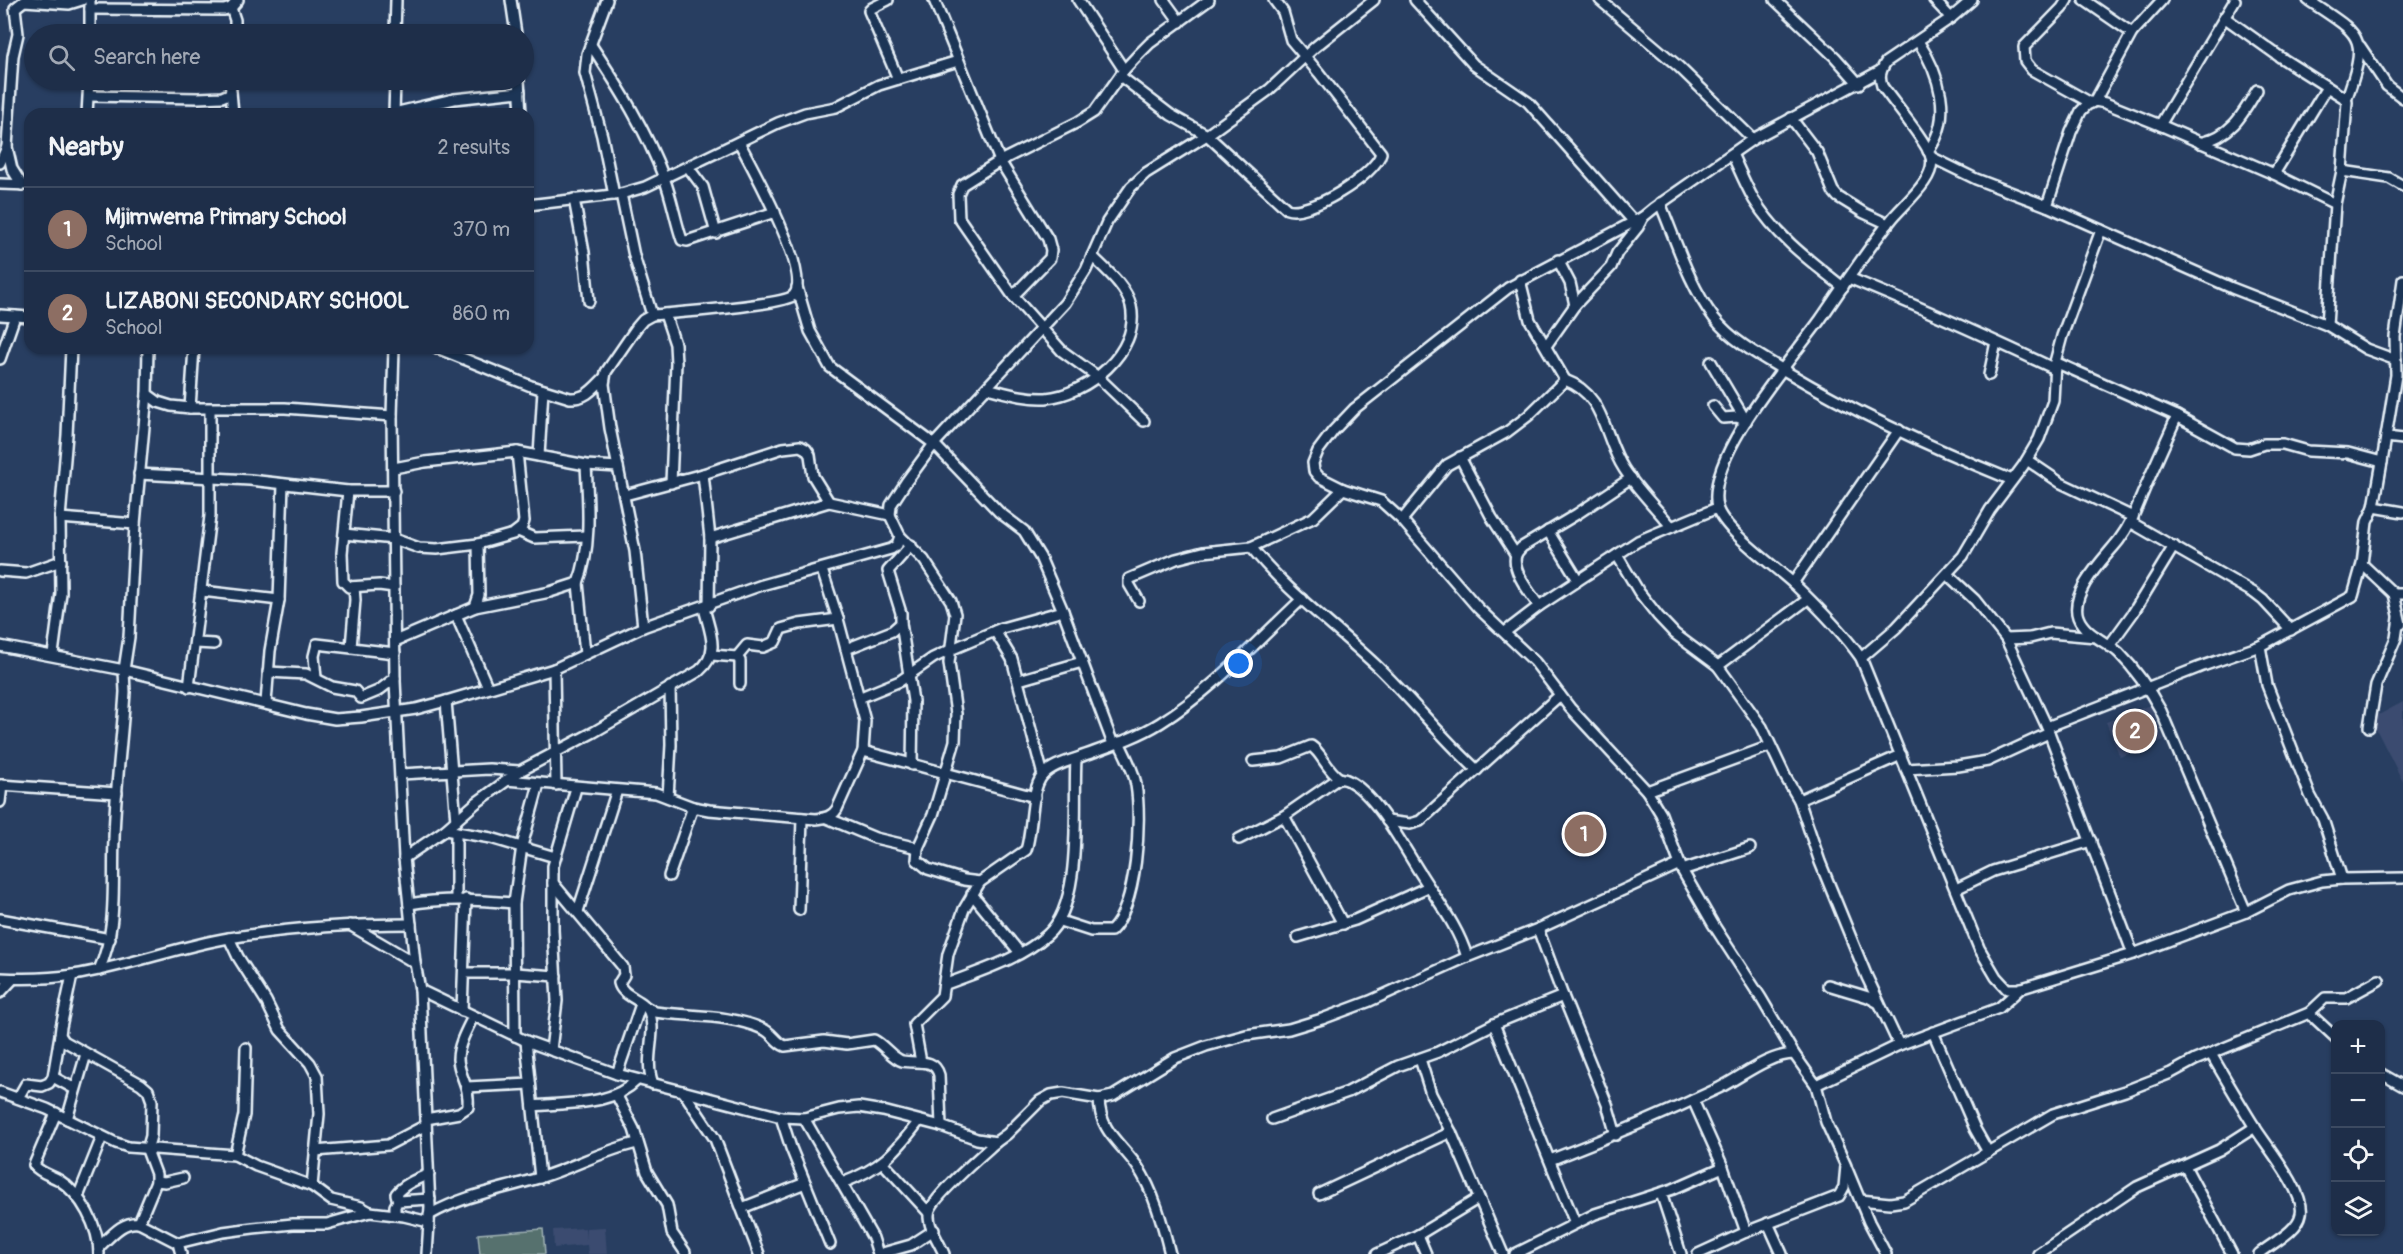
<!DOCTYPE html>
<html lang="en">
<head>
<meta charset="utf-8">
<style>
  body { margin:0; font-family:Pangolin,sans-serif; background:#263650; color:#f1f3f6 }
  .controls { position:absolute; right:18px; bottom:18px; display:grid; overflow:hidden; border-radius:12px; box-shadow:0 2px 4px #0004 }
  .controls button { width:54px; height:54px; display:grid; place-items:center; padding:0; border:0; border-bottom:2px solid #3c4a61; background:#1e2e49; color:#f1f3f6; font:30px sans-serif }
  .you { position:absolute; left:1239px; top:664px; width:21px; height:21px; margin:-15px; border:4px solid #fff; border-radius:50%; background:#1a73e8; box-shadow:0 0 0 9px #1a73e833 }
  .badge { display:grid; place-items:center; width:39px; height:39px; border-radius:50%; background:#ffd166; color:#fff; font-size:20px; font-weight:700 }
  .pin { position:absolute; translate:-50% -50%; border:3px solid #fff; box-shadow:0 2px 6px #0006 }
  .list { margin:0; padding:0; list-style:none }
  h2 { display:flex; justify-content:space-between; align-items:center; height:78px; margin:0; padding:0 24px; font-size:26px }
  h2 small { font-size:20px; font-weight:400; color:#a1a8b4 }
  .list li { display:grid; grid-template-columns:39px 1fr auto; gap:18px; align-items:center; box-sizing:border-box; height:84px; padding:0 24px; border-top:2px solid #3c4a61 }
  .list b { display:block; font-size:22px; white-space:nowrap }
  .list p { margin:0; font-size:20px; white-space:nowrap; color:#a1a8b4 }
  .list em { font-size:20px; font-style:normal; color:#a1a8b4 }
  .icon { flex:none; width:33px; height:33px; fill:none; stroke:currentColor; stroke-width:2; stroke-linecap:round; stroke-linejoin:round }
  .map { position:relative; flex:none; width:2403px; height:1254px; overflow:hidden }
  .search { position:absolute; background:#1e2e49; box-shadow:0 2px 4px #0004; left:24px; top:24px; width:510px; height:66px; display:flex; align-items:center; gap:15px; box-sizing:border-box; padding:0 21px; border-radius:33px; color:#a1a8b4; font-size:22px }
  .panel { position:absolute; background:#1e2e49; box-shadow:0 2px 4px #0004; left:24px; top:108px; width:510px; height:246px; border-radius:18px }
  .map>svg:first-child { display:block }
  .built { fill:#3a4b6f }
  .green { fill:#56716e; stroke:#9fb1b3; stroke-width:1.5 }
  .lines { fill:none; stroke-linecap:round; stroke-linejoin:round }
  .minor-casing { stroke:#e8f1f8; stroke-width:14 }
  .minor { stroke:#1d3557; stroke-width:9 }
</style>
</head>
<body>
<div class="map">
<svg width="2403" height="1254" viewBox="0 0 2403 1254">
  <rect width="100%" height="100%" fill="#283e61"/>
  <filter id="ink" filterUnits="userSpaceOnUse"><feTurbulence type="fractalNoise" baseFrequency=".0167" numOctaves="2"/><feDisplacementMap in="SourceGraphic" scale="12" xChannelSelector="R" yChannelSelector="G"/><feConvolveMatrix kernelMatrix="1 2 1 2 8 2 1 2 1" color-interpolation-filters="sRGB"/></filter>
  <g filter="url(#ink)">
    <g class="built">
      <polygon points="2403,702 2403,782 2371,719"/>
      <polygon points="2150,705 2164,740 2120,757 2106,722"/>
      <polygon points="605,1227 607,1254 588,1254 587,1245 554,1248 553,1230 585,1228 586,1240 586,1228"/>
    </g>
    <polygon class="green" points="543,1229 545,1254 480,1254 478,1234"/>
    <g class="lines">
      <defs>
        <g id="minor">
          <polyline points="511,0 516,34"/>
          <polyline points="607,0 587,54 585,73 602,136 614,195"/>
          <polyline points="888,0 872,8 869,11 898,79"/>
          <polyline points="934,0 1000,161 1048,239 1051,250 1050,258 1013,296"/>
          <polyline points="1078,0 1124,70"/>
          <polyline points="1164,0 1180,22"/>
          <polyline points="1415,0 1474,65 1528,102 1634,222"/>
          <polyline points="1600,0 1679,67 1753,139"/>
          <polyline points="1775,0 1835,57 1859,84"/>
          <polyline points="1934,0 1951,18"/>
          <path d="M 1972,0 L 1951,18 L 1886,62 C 1880,71 1879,77 1882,86 C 1893,102 1927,142 1931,157 C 1937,179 1902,205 1891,220 C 1865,252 1843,287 1820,320 C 1791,360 1705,457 1717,507 C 1723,530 1776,567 1794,584 C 1818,607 1842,631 1861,658 L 1979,948 L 1996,977 L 2007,989 L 2019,989 L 2133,954 L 2246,912 L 2289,890 L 2322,881 L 2342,879 L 2403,878"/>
          <polyline points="2067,0 2062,8 2024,47 2025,61 2032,70 2091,103"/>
          <polyline points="2084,0 2132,33"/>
          <path d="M 2308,0 C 2361,36 2370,34 2346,100"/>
          <polyline points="231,8 235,20 235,34"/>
          <polyline points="90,9 224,10 231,8 238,0"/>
          <polyline points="2224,17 2280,57 2343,97 2347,102 2342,171 2335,204 2327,325"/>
          <polyline points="90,34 90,0"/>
          <polyline points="395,34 396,0"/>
          <path d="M 1918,41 C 1939,73 1954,117 1928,151"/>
          <path d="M 591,45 C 619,87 646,130 664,178 C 672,198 675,220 682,240 L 687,241 L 775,212"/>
          <polyline points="2360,46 2387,86 2403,98"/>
          <path d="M 1120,76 L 1171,115 L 1207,135 L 1287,209 C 1308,217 1376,175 1381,153 L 1319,73 L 1291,40 L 1283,12 L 1274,0"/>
          <polyline points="230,80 233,114"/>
          <polyline points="519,80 521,114"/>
          <polyline points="89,96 198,98 222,97 231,93"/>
          <polyline points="2095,101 2132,33 2162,0"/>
          <polyline points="394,113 454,99 520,92"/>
          <polyline points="87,114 89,80"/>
          <polyline points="394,114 395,80"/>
          <polyline points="1791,118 1817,152 1833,191 1838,197 1864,213 1888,224"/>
          <polyline points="2160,125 2235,0"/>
          <path d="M 2200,143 C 2231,136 2242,116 2257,90"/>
          <path d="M 1732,154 C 1739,169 1746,186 1754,200 C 1777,237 1810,261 1843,287"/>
          <polyline points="1931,157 1976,179 2047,206 2232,288 2327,325 2366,349 2396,360"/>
          <polyline points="0,163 7,147"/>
          <polyline points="688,167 703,187 716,233"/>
          <polyline points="2342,171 2389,178 2403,186"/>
          <polyline points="2274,174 2327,87"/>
          <polyline points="0,184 30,185"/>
          <polyline points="22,185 12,169 7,147 13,56 18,34 15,8 24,1 69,4 82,0"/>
          <polyline points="621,194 634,256 652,315"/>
          <polyline points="574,199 584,252 589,301"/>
          <path d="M 1660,203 C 1676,241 1689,285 1714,318 C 1733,342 1762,357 1787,372 C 1859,415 1935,449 2012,480"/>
          <polyline points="528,205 621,194 645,187 778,123 805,113 836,107 879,85 958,61"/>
          <polyline points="2047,206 2071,132 2081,111 2087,105 2095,101 2105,103 2160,125 2274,174 2335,204"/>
          <polyline points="1558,260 1570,283 1575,305"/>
          <path d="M 1849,278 C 1918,306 1987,337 2055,369"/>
          <path d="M 1520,280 L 1530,320 L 1565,380 C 1606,395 1603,437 1624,469 C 1637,489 1655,507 1671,526"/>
          <polyline points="797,287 810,331 830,367 934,444 999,512 1024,531 1040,557 1063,611 1113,744"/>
          <polyline points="665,314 675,344 676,363 671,483"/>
          <polyline points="0,315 30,317"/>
          <polyline points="1546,346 1575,305 1611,267 1617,253 1638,227 1643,217"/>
          <polyline points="394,348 392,416 395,681 404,858 415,963 420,990 430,1207 427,1254"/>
          <path d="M 437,348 L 531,386 L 570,398 C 586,399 594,388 604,378"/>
          <polyline points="0,359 15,316"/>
          <polyline points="1711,362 1746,421"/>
          <polyline points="2055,362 2177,416 2235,448 2249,449 2264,444 2283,444 2308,451 2348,453 2382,462"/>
          <polyline points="1989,375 1996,342"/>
          <path d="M 987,388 C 1007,393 1025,399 1046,398 C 1086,395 1141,352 1131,306 C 1126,286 1106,270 1092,256"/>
          <polyline points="147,394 158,402 171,406 190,408 285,408 392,416"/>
          <polyline points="1713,406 1723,418 1737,417 1746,421"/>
          <polyline points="190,408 194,348"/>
          <path d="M 2177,416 C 2165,443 2153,469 2142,495 C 2135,512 2130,525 2119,540 C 2106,557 2069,592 2078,617 C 2085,635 2106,641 2119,653 C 2137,671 2149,689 2161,711 L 2246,912"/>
          <polyline points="1144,421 1098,377 1062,351 1013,296 959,218 958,194 962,185 1000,161 1078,122 1094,112 1124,70 1138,55 1150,43 1209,0"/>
          <polyline points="2386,437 2403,439"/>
          <polyline points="539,456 543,390"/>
          <polyline points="1460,457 1492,518 1516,555"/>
          <polyline points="2027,460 2061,483 2133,517"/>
          <polyline points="394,468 425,462 517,452 586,465 618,467"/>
          <polyline points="139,474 250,480 348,491 394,491"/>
          <polyline points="703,474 710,538 709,606"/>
          <polyline points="348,491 342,553 343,581 349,587 379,585 394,587"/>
          <polyline points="625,495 703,474 783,448 800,446 806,449 810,455 813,476 829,502"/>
          <polyline points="2374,507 2403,512"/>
          <polyline points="60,518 135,524"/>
          <polyline points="1402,520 1447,465 1507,432 1528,416 1565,380"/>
          <polyline points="2132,523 2254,593 2263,600 2291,630"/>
          <polyline points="518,531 534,538 586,536"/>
          <polyline points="1548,531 1578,580"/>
          <polyline points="344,534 394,539 419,548 437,549 478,544 513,534 522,527 524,521 517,452"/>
          <path d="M 900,536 L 924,560 L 951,601 L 955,614 L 949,663 L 956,714 L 955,741 L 933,815 L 918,848 L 917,860 L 928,869 L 964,880 L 980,882 L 1026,850 C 1033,830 1030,789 1043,775 C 1052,765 1069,761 1080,757 C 1107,747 1136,738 1160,723 C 1213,690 1257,641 1302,599"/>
          <polyline points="710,538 829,502 890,515"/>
          <path d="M 1251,547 C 1287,592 1336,627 1378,667 C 1412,700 1442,738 1477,770"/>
          <polyline points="1617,555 1639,592 1658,616 1675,634 1718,666 1762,727 1786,778 1799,800 1820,862 1867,977 1899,1045"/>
          <polyline points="2362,564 2394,594 2403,594"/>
          <polyline points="0,571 26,573 61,561"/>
          <polyline points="1947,574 1975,600 2006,639 2047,727"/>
          <polyline points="578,583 585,654"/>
          <polyline points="1793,583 1899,430"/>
          <polyline points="202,591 279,600"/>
          <polyline points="2394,594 2401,624"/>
          <polyline points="1139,601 1129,584 1129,579 1176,559 1203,552 1251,547 1313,518 1343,489"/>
          <path d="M 1539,606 C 1531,594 1511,571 1516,555 C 1517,552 1520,549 1522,547 L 1577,514 L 1631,478"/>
          <polyline points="475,607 479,595 478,544"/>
          <polyline points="456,615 488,688"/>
          <polyline points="901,623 913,701 912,765"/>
          <path d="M 643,627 L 635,551 L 610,428 L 604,384 L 606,372 L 637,327 L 643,320 L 652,315 C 673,313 785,305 794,295 C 812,274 751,165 739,142"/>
          <polyline points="995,631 1012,659 1043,775"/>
          <polyline points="1505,632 1539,606 1638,541 1717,508"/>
          <polyline points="2006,639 2030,638 2050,633 2096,637"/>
          <path d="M 395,641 L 475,607 L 550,592 L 578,583 C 592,548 588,503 586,465"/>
          <polyline points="196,643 214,644"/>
          <polyline points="0,646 124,670 306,714 335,719 361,717 416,709 446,701 554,669 643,627 762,585 891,549 897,545 900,536 890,515 891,505 906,482 934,444 1065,303 1086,270 1107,222 1131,187 1146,173 1207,135 1269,90 1315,47 1374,0"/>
          <polyline points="2109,646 2133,613 2174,546"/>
          <polyline points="2260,646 2267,685 2310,795 2323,819 2342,879"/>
          <polyline points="351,647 355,600 354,587"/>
          <polyline points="846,649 892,631 901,623 901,613 888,571 911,545"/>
          <polyline points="53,654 61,593 60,518 67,435 71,348"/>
          <polyline points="712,655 737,657 740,661 740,684"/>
          <polyline points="737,657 747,645 763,647 775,642 781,629 799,624 838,619"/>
          <polyline points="1861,658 1896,628 1963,556 1990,510 2023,466 2039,439 2053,401 2055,362 2062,336 2101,230"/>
          <polyline points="1718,666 1808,599"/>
          <polyline points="554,669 556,785"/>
          <polyline points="268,672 306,674 332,687 355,691 361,698 378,691 395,678"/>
          <polyline points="316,678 314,656 317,644 395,653"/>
          <polyline points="1019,680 1082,662"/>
          <polyline points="189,687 210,516 210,409"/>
          <polyline points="861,697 900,681 933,658 950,650 1002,628 1063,611"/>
          <polyline points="446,701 456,821"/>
          <polyline points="266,703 270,651 279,600 283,484"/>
          <polyline points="2369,727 2376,685 2396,638 2399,618"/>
          <polyline points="863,751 1035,797"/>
          <path d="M 1253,761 L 1281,758 L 1311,746 C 1322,753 1326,769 1339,778"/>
          <polyline points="1906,769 1958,766 1988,761 2049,733"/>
          <polyline points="401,774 489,769 520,771"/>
          <path d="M 506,780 L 656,793 L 693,807 L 709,810 L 816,819 C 825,818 832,817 837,809 L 863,751 L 865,721 L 838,619 L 822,570"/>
          <polyline points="0,785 117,793"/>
          <polyline points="1647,791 1770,746"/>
          <polyline points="668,797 671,745 670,687"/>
          <polyline points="1799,800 1901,755"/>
          <polyline points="0,802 2,785"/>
          <polyline points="1284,816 1343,924"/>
          <polyline points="827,818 875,838 918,848"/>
          <polyline points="1387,821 1410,824 1420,821 1560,695"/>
          <polyline points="445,830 491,838 555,857"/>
          <polyline points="456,832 456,899"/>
          <path d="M 1239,839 L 1284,816 L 1336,780 C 1340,778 1344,778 1349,781 C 1377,795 1405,850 1422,876 C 1439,903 1458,927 1467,957"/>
          <path d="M 404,858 L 445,830 L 476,803 L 520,771 L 594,732 L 699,671 C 721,652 710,633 704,608"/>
          <polyline points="1682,870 1750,848"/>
          <polyline points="669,876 693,807"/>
          <path d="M 553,883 L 623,967 L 624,975 L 619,983 C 622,997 644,999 649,1012 C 658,1033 643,1058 653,1084"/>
          <polyline points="1956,889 1993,871 2091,841"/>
          <polyline points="972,894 1020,953"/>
          <path d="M 409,904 C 444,898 478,900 514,903"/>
          <polyline points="799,910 802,818"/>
          <polyline points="578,911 617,790"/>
          <polyline points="0,919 110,939"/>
          <path d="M 1060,921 L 1091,931 L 1111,931 C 1137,906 1142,820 1136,785 C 1134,770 1125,755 1119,742"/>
          <polyline points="350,925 415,963"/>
          <polyline points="1538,929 1563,996 1607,1104 1616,1135"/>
          <polyline points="1298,937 1355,920 1428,887"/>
          <polyline points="229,938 238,957 266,1001 280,1030 310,1063 317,1076 319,1114 312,1186"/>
          <polyline points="2133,954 2047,727 2200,667 2260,646 2353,596 2362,564 2367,522 2374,507 2382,462 2396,375 2395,337 2403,280"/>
          <path d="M 99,970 C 118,928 112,884 114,839 C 115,790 122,741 125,692 L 124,670 L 129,637 L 135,524 L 147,394 L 148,348"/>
          <polyline points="465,973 515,973 556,976"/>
          <polyline points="72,975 61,1027 60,1035 64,1041 141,1084 148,1090 152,1101 151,1136 147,1150 156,1174 156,1182 139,1223"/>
          <path d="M 0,978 C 24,979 49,979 73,975 C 126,967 176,947 229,938 C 289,928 350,924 411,924"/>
          <path d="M 944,985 C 979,971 1019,960 1047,935 C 1084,903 1073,806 1076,759"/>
          <polyline points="1828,985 1868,997 1879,1003"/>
          <polyline points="420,990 526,1041 617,1074 781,1117 804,1118 839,1109 859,1107 883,1111 941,1126 977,1139 996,1142 1007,1134 1040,1101 1051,1095 1063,1093 1099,1099 1113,1096 1175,1058 1206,1046 1246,1035 1289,1029 1322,1019 1370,1001 1467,957 1538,929 1680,864"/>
          <polyline points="0,993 13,979"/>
          <path d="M 648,1008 L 655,1012 C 691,1017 729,1014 763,1029 C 773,1033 776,1043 785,1046 L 824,1041 L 847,1044 L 874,1040 C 884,1045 892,1058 902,1061 C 917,1064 934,1057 939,1075 L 941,1126"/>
          <polyline points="462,1011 466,899"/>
          <polyline points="2309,1013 2336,1038"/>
          <polyline points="1494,1024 1575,1223"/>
          <polyline points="1933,1032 1975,1129 1988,1152"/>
          <polyline points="515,1036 514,903 522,846 539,784"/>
          <polyline points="526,1041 540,1178"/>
          <polyline points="551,1050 557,1001 553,930 553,866 576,788"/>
          <path d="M 2211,1054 C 2225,1078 2239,1102 2254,1126 C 2265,1144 2306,1193 2301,1214 C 2298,1231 2272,1243 2259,1254"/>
          <polyline points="1420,1059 1431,1094 1451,1132 1503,1254"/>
          <polyline points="921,1062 914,1024 942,996 948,954 964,909 980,882"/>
          <polyline points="2380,1073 2403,1086"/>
          <polyline points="617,1074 641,1004"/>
          <polyline points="53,1077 75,1089"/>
          <polyline points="1816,1085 1899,1045 1999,1008 2021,988"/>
          <polyline points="467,1087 530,1084"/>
          <polyline points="683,1091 715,1139 759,1254"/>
          <polyline points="0,1092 47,1109 116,1143 128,1147 235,1155 256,1166 312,1186 331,1200 361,1207 370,1212"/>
          <polyline points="617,1096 634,1129 647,1172 667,1205 672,1233 685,1252"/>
          <polyline points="18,1098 26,1084 42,1086 49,1083 53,1077 60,1035"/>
          <path d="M 1099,1099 C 1100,1132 1119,1141 1137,1166 C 1154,1191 1163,1225 1170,1254"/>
          <polyline points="1693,1100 1723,1167 1746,1232"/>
          <path d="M 533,1106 C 568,1102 610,1107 637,1080"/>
          <path d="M 56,1113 L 34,1165 C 40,1173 50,1175 59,1180 C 81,1194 99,1227 99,1254"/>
          <polyline points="781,1117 791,1148 830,1244"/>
          <polyline points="804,1118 873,1238 878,1254"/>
          <polyline points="67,1119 86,1054"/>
          <path d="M 426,1119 L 459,1113 L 468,1107 C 470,1086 459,1076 458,1059 C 458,1045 467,1029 473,1017"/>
          <polyline points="1272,1119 1348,1092 1398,1066 1438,1052 1494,1024 1563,996"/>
          <polyline points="315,1151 388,1145 426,1125"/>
          <polyline points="235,1155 244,1115 246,1048"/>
          <path d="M 1550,1160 C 1607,1138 1664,1114 1719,1088 C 1743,1076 1767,1055 1794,1054"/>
          <polyline points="883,1163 929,1213"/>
          <polyline points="2185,1166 2232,1254"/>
          <polyline points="1847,1169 1869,1222 1886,1254"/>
          <polyline points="156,1181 165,1182 183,1178"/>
          <path d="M 842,1183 C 880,1169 895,1153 919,1121"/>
          <polyline points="1661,1193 1681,1254"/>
          <polyline points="1319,1194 1451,1132"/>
          <polyline points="78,1197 102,1137"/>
          <polyline points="1860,1200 1890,1203 1904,1201 2053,1114 2125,1091 2171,1073 2195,1060 2309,1013 2325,998 2346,998 2379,980"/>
          <path d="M 398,1201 L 396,1194 C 404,1184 417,1179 429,1174"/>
          <polyline points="742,1208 805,1183"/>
          <polyline points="395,1215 395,1206 398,1201 430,1199"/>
          <path d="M 429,1215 C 469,1193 501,1190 542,1177 C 574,1167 604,1150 637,1143"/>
          <polyline points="1768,1223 1782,1254"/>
          <polyline points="1418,1235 1426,1254"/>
          <polyline points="178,1243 223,1232 253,1228 293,1224 327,1224 370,1212 404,1216 429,1222"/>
          <path d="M 99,1247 C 110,1237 123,1220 139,1223 L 178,1243 L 181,1254"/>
          <polyline points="879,1254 911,1245 934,1230"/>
          <path d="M 944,1254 C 939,1242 928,1227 929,1214 C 929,1200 984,1153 996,1142"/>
          <polyline points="1377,1254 1418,1235 1479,1198"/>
          <polyline points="1515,1254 1595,1214 1673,1189 1723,1167"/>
          <polyline points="1698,1254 1746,1232 1839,1196 1844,1187 1846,1166 1826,1122 1816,1085 1794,1054 1761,998 1713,924 1682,870 1661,814 1647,791 1570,708 1535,662 1478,608 1402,520 1381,501 1343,489 1319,477 1314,471 1313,463 1318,451 1333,431 1354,409 1508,288 1643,217 1654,208 1753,139 1880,71"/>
          <polyline points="2038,1254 2137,1187 2219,1150 2255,1127"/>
        </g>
      </defs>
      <use href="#minor" class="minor-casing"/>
      <use href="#minor" class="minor"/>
    </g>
  </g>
</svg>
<div class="controls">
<button>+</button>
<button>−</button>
<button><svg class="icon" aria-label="locate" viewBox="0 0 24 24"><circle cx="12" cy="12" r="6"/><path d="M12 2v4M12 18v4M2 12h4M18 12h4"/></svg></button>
<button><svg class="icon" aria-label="layers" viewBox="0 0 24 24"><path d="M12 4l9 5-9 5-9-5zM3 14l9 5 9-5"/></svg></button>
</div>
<div class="you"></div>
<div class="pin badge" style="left:1584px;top:834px;background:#8d6e63">1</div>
<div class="pin badge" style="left:2135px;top:731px;background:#8d6e63">2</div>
<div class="search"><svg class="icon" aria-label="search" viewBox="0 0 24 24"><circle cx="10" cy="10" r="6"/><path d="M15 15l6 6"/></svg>Search here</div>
<section class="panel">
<h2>Nearby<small>2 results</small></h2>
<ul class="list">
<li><span class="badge" style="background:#8d6e63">1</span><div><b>Mjimwema Primary School</b><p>School</p></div><em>370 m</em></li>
<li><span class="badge" style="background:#8d6e63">2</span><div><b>LIZABONI SECONDARY SCHOOL</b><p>School</p></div><em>860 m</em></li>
</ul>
</section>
</div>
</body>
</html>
